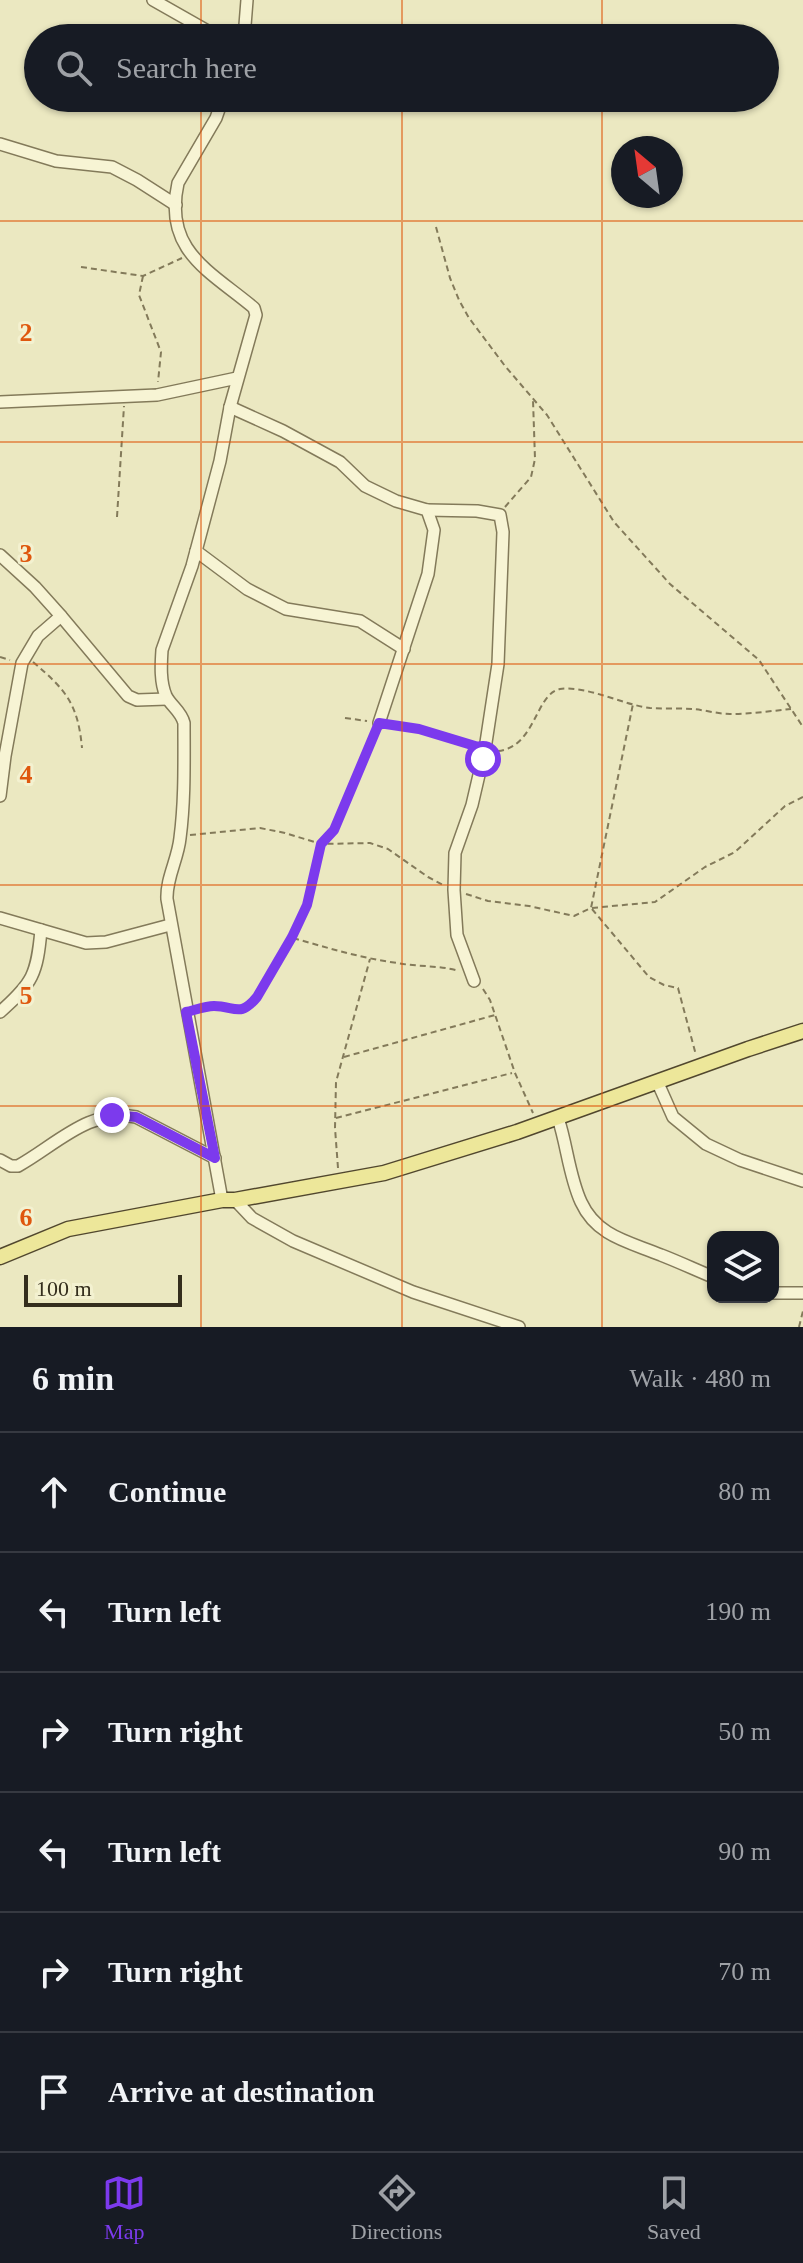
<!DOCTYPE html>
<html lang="en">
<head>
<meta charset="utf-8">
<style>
  body { margin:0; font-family:"Times New Roman",serif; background:#20242c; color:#f1f3f6 }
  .controls { position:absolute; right:24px; bottom:24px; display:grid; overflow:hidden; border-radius:16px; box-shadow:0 2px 6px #0004 }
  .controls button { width:72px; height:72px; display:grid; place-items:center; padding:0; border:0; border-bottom:2px solid #363941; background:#171b24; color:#f1f3f6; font:40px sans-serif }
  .compass { position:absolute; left:611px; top:136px; width:72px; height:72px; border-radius:50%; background:#171b24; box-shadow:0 2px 6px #0004; rotate:331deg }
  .scale { position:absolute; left:24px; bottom:20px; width:158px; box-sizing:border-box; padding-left:8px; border:4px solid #342e1d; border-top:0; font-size:22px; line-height:28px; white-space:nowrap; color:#342e1d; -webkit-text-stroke:6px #f3f1d0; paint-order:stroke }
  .stop { position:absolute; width:24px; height:24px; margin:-18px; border:6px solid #7c3aed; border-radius:50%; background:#fff }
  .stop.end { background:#7c3aed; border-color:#fff; box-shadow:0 2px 8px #0008 }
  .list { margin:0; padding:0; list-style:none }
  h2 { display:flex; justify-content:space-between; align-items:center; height:104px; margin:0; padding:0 32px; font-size:34px }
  h2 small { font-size:26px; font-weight:400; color:#9ea1a6 }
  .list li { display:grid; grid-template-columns:52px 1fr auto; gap:24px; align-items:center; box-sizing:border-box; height:120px; padding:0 32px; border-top:2px solid #363941 }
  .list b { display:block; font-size:30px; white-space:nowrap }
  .list em { font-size:26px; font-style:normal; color:#9ea1a6 }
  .icon { flex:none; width:44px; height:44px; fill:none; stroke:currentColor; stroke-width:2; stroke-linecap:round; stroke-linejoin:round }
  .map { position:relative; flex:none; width:803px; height:1327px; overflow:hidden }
  .search { position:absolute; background:#171b24; box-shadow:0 2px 6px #0004; left:24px; right:24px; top:24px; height:88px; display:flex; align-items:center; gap:20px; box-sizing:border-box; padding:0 28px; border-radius:44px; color:#9ea1a6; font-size:30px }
  .sheet { height:824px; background:#171b24 }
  nav { display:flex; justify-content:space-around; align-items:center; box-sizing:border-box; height:112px; border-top:2px solid #363941; background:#171b24; font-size:22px; color:#9ea1a6 }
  nav a { display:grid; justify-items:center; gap:4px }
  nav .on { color:#7c3aed }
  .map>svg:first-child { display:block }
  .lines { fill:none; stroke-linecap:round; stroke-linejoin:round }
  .minor-casing { stroke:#837a5a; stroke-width:14 }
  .major-casing { stroke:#51472e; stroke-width:17 }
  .path { stroke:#837a5a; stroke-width:2; stroke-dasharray:6 4; stroke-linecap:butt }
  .minor { stroke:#f7f4d4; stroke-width:11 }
  .major { stroke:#ede79a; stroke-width:14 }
  .route { stroke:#7c3aed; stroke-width:10 }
  .grid { fill:none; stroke:#df570d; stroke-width:2; stroke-opacity:0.55 }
  .grid-label { font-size:26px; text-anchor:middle; font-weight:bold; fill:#df570d; stroke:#f3f1d0; stroke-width:6; stroke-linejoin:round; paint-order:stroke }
</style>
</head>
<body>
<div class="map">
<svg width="803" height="1327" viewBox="0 0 803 1327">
  <rect width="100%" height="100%" fill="#ebe8c1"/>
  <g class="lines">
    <defs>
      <g id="minor">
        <polyline points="153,0 220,38"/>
        <polyline points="244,38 247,0"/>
        <polyline points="0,144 56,161 112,167 137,180 176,205"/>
        <polyline points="0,402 157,395 237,378"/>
        <polyline points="230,407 283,431 340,462 365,486 396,501 427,510 434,530 428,574 379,723"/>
        <polyline points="427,510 477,511 500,515 503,532 498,664 485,749 472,805 455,853 454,890 457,935 474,981"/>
        <polyline points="196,551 247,589 286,609 360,621 404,649"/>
        <polyline points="0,555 35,587 61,616 128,696 137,700 167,699"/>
        <polyline points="0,796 5,756 22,663 38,636 61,616"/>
        <polyline points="0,918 86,943 106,942 170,925"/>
        <path d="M 0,1012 C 33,983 37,974 41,930"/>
        <polyline points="657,1081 673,1117 706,1144 740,1160 803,1181"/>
        <path d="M 558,1118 C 567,1145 569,1176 581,1202 C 597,1237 630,1242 661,1255 C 679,1262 696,1270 713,1277"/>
        <path d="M 0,1160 L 11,1166 L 18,1166 C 56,1145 89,1108 136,1117 L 215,1158"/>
        <path d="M 222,1200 L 167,899 C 166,878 178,859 180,838 C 185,800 184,761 184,723 C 181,711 171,706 166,696 C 160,682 161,665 162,650 L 192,566 L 220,461 L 230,407 L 256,315 L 254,308 C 210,271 163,251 178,183 L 216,118 L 223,98"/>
        <polyline points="235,1200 252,1218 293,1241 413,1292 519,1327"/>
        <polyline points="773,1293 803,1293"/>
      </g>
      <polyline id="major" points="0,1257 68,1229 222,1200 235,1200 384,1173 517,1132 748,1049 803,1031"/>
    </defs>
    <use href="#minor" class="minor-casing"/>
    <use href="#major" class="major-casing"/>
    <g class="path">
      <polyline points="436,227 450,278 459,300 469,318 505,366 547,415 614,522 670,584 759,660 803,727"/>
      <polyline points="81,267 143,276 182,258"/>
      <polyline points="143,276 139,295 161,352 158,382"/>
      <polyline points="505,507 531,477 535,459 533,400"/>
      <polyline points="117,517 124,406"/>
      <polyline points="0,657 10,660"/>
      <path d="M 33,662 C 66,690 78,704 82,748"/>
      <polyline points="345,718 367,721"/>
      <polyline points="390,724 419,729 476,746"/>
      <path d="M 498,751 C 536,747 535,694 560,689 C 585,685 624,705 650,708 C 664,709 679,708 693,709 C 705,710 718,714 730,714 C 750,714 771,711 791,709"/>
      <polyline points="190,835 260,828 285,833 321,844 370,843 388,849 428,877 445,886"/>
      <polyline points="466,894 488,901 529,906 574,916 591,908 633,704"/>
      <polyline points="592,908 655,902 705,867 735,852 785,806 803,797"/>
      <polyline points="592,909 649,977 664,985 678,988 696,1055"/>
      <path d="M 293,938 C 328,948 361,958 397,963 C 418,967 438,965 459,971"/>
      <polyline points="483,989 490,1000 515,1073 533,1113"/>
      <polyline points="199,1009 213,1006 243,1010 257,997 292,937 307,905 321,844 334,830 376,732"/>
      <polyline points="344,1057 495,1015"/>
      <polyline points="336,1118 512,1073"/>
      <polyline points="338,1168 335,1128 336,1082 370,959"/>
      <polyline points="799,1327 803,1311"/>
    </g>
    <use href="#minor" class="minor"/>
    <use href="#major" class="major"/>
  </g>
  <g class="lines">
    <path class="route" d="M 112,1115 L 136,1117 L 215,1158 L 186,1012 C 195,1010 205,1006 214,1006 C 235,1006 240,1018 257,997 L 292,937 L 307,905 L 321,844 L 334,830 L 379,723 L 419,729 L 485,749 L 483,759"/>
  </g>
  <path class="grid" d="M 201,0 L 201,38M 402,0 L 402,38M 602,0 L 602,38M 201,98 L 201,1327M 402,98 L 402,1327M 602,98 L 602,1327M 0,221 L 803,221M 0,442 L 803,442M 0,664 L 803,664M 0,885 L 803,885M 0,1106 L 803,1106"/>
  <g class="grid-label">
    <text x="26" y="341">2</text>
    <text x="26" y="562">3</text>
    <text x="26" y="783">4</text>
    <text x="26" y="1004">5</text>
    <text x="26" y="1226">6</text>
  </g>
</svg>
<div class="controls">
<button><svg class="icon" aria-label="layers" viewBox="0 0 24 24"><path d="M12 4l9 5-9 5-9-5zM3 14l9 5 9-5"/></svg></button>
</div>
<svg class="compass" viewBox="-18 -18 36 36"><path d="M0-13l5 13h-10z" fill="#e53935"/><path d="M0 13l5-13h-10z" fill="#9ea1a6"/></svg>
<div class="scale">100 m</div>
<div class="stop" style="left:483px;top:759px"></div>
<div class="stop end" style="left:112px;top:1115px"></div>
<div class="search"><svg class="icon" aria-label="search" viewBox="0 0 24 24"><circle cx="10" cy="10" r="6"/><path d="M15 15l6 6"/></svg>Search here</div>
</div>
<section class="sheet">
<h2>6 min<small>Walk · 480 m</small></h2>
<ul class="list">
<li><svg class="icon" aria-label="ahead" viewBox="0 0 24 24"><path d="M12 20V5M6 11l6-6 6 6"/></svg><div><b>Continue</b></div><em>80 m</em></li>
<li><svg class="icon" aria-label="left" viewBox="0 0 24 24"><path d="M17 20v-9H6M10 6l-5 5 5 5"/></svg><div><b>Turn left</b></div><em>190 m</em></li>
<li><svg class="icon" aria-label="right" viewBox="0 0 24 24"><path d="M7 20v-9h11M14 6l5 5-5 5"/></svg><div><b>Turn right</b></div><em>50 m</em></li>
<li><svg class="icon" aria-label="left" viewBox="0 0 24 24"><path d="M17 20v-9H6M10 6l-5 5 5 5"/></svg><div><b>Turn left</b></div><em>90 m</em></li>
<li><svg class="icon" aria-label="right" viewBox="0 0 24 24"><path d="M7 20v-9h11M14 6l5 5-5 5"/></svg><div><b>Turn right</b></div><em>70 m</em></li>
<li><svg class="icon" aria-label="arrive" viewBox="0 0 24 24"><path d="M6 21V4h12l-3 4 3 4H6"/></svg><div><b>Arrive at destination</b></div></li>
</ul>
</section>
<nav>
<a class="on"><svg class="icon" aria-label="map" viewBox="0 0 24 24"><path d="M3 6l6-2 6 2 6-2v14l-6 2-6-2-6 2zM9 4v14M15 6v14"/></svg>Map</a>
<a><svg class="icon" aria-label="directions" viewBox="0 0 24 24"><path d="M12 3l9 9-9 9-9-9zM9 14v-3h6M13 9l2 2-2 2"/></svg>Directions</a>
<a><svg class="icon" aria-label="saved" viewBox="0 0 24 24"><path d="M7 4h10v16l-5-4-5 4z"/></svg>Saved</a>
</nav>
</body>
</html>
